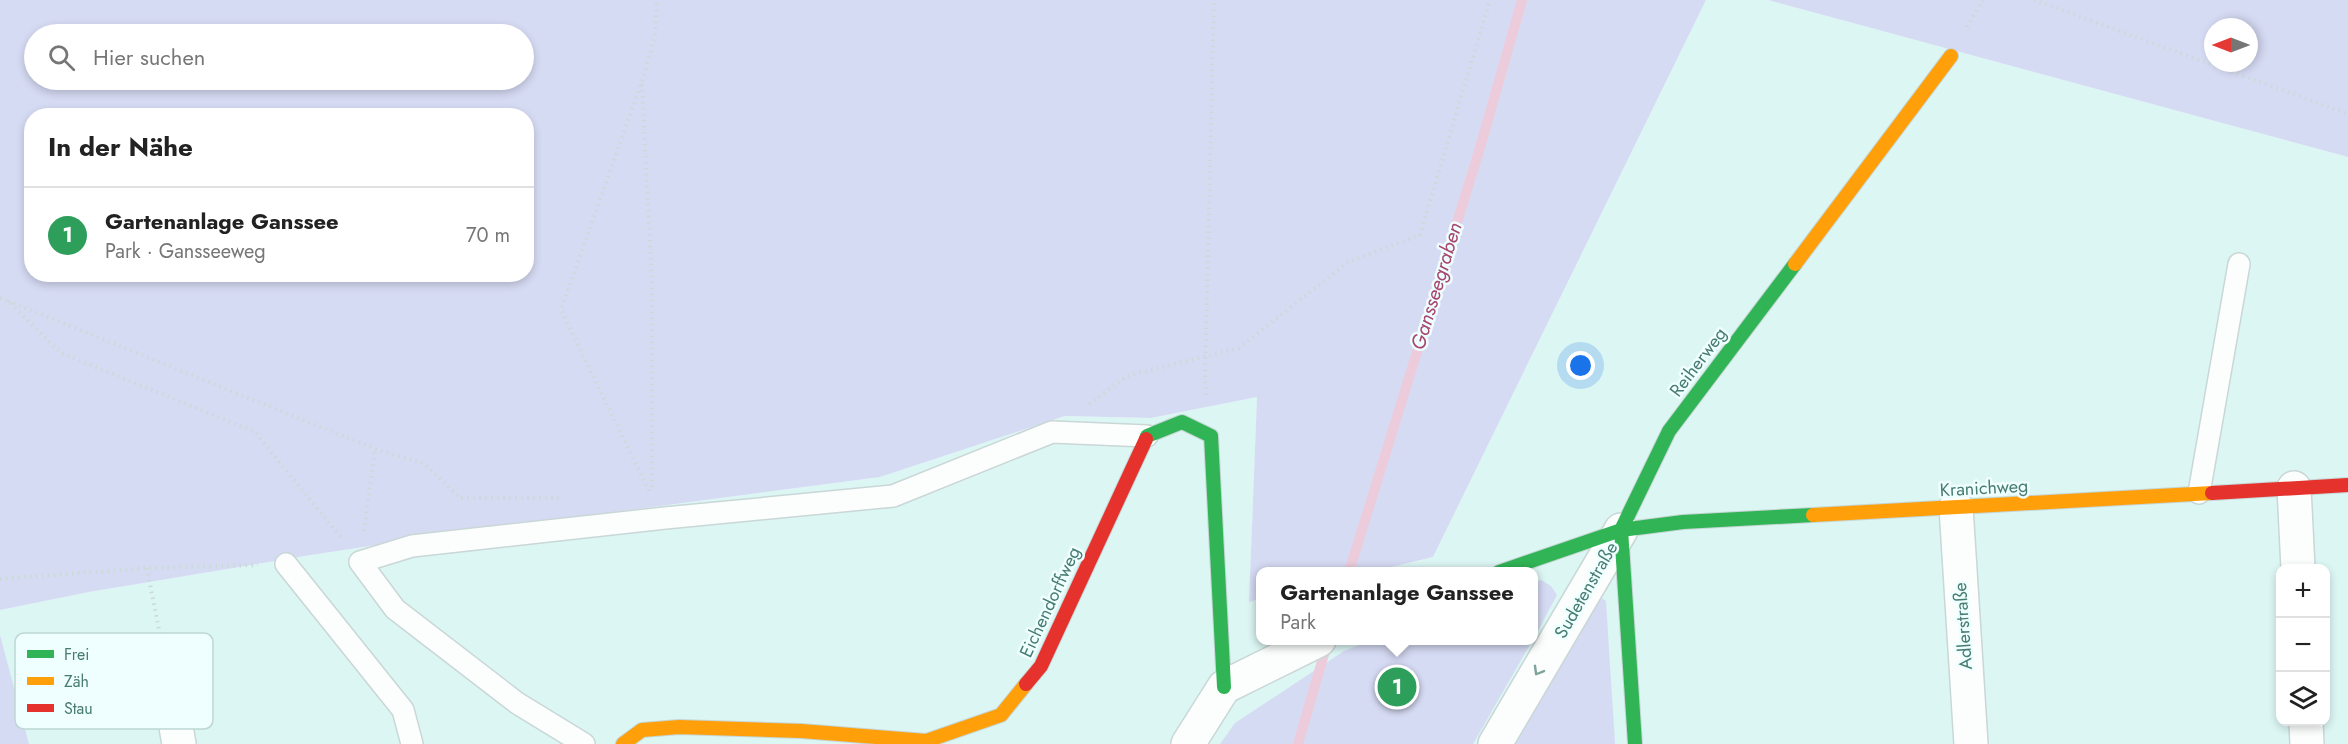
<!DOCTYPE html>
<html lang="de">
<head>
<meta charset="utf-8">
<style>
  body { margin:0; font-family:Jost,sans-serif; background:#f6f6f6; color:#222 }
  .controls { position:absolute; right:18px; bottom:18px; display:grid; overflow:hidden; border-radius:12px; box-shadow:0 3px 9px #0003 }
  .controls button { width:54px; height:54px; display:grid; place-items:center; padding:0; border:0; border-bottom:2px solid #e0e0e0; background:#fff; color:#222; font:30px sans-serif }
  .compass { position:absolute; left:2204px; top:18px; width:54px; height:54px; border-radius:50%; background:#fff; box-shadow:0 3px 9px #0003; rotate:270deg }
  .you { position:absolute; left:1581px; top:366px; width:21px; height:21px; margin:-15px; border:4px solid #fff; border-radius:50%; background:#1a73e8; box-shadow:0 0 0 9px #1a73e833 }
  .badge { display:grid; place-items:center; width:39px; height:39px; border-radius:50%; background:#b45309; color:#fff; font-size:20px; font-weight:700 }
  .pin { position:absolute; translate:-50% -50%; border:3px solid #fff; box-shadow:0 2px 6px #0006 }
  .popup { position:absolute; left:1256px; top:567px; width:282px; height:78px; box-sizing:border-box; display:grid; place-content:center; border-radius:12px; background:#fff; filter:drop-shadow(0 2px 4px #0005); font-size:20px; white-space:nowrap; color:#767676 }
  .popup b { font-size:22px; color:#222 }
  .popup::after { content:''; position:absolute; left:50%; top:100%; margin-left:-12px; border:12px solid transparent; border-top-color:#fff }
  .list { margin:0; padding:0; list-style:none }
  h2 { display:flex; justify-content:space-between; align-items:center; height:78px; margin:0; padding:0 24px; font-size:26px }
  h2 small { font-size:20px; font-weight:400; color:#767676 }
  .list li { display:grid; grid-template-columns:39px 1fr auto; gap:18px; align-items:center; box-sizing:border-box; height:96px; padding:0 24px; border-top:2px solid #e0e0e0 }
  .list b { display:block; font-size:22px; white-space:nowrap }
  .list p { margin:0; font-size:20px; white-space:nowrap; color:#767676 }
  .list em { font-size:20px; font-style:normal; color:#767676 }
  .icon { flex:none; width:33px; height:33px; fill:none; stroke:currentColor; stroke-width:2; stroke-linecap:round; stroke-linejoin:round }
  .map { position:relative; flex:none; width:2348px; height:744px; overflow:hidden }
  .search { position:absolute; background:#fff; box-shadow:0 3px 9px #0003; left:24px; top:24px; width:510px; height:66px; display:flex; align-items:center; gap:15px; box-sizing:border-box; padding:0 21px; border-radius:33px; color:#767676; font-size:22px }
  .panel { position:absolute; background:#fff; box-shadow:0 3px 9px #0003; left:24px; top:108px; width:510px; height:174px; border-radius:24px }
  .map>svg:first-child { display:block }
  .residential { fill:#dcf6f4; fill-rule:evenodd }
  .green { fill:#d6dbf4; fill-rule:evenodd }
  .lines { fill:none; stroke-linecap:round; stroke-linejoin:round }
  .stream { stroke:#ecccdb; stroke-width:10 }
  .lane-casing { stroke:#c9d7d6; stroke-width:24 }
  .street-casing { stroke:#c9d7d6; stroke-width:36 }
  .fast-casing { stroke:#c6d6d5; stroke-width:16 }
  .slow-casing { stroke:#c6d6d5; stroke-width:16 }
  .jam-casing { stroke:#c6d6d5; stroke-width:16 }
  .path { stroke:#cadad8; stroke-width:4; stroke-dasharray:1.5 4.5; stroke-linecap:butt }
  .lane { stroke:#fcfefe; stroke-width:21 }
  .street { stroke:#fcfefe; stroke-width:33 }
  .fast { stroke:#30b455; stroke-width:14 }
  .slow { stroke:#ff9f0a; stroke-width:14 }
  .jam { stroke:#e5322d; stroke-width:14 }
  .oneway { stroke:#7da39b }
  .labels { text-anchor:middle; stroke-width:5; stroke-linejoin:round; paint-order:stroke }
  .street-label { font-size:18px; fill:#477c71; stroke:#effeff }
  .water-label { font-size:20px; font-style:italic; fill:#a9466e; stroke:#effeff }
  .key { fill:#effeff; stroke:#bdd7d4; stroke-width:1.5 }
  .key-label { font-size:16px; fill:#477c71 }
</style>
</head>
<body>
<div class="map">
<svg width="2348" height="744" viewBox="0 0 2348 744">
  <rect width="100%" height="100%" fill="#edf9f9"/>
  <path class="residential" d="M 1706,0 L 1768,0 L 2348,157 L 2348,744 L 0,744 L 0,610 L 89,592 L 311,555 L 456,533 L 880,477 L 1065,416 L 1151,418 L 1257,397 L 1249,602 L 1260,599 L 1260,640 L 1534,640 L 1534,572 L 1375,571 L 1433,557 ZM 2280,568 L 2326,568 L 2326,722 L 2280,722 Z"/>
  <g class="green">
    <path d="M 0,0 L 1706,0 L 1433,557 L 1375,571 L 1260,572 L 1260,599 L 1249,602 L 1257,397 L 1151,418 L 1065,416 L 880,477 L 456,533 L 311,555 L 89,592 L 0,610 ZM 34,34 L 524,34 L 524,80 L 34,80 ZM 32,116 L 526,116 L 526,274 L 32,274 Z"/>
    <path d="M 1768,0 L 2348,0 L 2348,157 ZM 2213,27 L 2249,27 L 2249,63 L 2213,63 Z"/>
    <polygon points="1541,580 1551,586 1557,595 1534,638 1534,583"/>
    <polygon points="1597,595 1606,601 1615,744 1515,744"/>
    <polygon points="0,635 29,744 0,744"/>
    <polygon points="1370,641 1532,641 1473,744 1220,744 1235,723 1344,651"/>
  </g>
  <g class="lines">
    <g class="stream">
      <polyline points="1349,572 1479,151 1522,0"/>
      <polyline points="1298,744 1327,644"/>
    </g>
    <defs>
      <g id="lane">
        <polyline points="2199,493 2239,264"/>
        <polyline points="286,564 403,710 412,744"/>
        <polyline points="584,744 517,703 395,609 360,562 412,546 665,518 893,496 1052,432 1147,436"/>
      </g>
      <g id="street">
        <polyline points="2294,488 2298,568"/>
        <polyline points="1956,507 1971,744"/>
        <polyline points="166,669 179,744"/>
        <polyline points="2306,722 2307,744"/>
        <polyline points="1188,744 1224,687 1319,640"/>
        <polyline points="1495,744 1621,530"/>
      </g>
      <g id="fast">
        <polyline points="1146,439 1147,436 1182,422 1211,436 1224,687"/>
        <polyline points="1499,572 1621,530 1683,522 1813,515"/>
        <polyline points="1635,744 1621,530 1669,431 1795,264"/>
      </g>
      <g id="slow">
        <polyline points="1795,264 1951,56"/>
        <polyline points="1813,515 2212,493"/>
        <polyline points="623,744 642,730 679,727 801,731 926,741 1001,715 1026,684"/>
      </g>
      <g id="jam">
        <polyline points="2212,493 2348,485"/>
        <polyline points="1026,684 1041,666 1146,439"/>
      </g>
    </defs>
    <use href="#lane" class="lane-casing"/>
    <use href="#street" class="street-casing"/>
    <use href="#fast" class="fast-casing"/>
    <use href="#slow" class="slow-casing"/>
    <use href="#jam" class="jam-casing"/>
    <g class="path">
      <polyline points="2034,0 2348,114"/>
      <polyline points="1967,27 1983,0"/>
      <polyline points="642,84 652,281 652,491"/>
      <polyline points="0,298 8,301 61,353 255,432 343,540"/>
      <polyline points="8,301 375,449 425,464 460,498 560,498"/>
      <polyline points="1206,395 1205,379 1214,0"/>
      <polyline points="1089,404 1127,376 1239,348 1348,262 1420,235 1490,0"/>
      <polyline points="649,491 561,310 642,81 655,36 657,0"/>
      <polyline points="364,531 375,449"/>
      <polyline points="147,568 160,635"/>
      <polyline points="0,579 147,568 258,565"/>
    </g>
    <use href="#lane" class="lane"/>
    <use href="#street" class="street"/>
    <use href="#fast" class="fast"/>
    <use href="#slow" class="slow"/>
    <use href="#jam" class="jam"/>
  </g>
  <defs><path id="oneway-chevron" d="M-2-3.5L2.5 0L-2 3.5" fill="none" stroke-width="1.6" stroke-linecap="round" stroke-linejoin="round" transform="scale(1.5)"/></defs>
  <use class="oneway" href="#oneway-chevron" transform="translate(1538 671) rotate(120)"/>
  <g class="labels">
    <g class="street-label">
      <text transform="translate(1698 362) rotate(-53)" y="6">Reiherweg</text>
      <text transform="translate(1984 488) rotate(-3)" y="6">Kranichweg</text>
      <text transform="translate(1586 590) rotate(-60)" y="6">Sudetenstraße</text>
      <text transform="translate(1050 602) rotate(-65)" y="6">Eichendorffweg</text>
      <text transform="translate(1963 626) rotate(-94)" y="6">Adlerstraße</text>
    </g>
    <g class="water-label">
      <text transform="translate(1436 286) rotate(-73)" y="7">Gansseegraben</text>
    </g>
  </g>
  <rect x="15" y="633" width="198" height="96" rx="9" class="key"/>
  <rect x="27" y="650" width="27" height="8" fill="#30b455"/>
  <rect x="27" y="677" width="27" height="8" fill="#ff9f0a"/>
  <rect x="27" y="704" width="27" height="8" fill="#e5322d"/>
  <g class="key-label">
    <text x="64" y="660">Frei</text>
    <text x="64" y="687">Zäh</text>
    <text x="64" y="714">Stau</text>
  </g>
</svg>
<div class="controls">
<button>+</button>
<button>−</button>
<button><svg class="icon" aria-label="layers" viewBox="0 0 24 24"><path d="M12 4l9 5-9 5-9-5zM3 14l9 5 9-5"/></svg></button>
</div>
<svg class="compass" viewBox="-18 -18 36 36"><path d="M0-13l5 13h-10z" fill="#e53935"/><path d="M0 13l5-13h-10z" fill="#767676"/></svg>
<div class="you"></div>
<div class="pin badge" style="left:1397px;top:687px;background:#2e9e5b">1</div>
<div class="popup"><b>Gartenanlage Ganssee</b>Park</div>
<div class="search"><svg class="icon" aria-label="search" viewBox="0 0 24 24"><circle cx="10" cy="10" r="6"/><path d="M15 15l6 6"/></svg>Hier suchen</div>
<section class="panel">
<h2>In der Nähe<small></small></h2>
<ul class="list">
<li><span class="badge" style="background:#2e9e5b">1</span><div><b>Gartenanlage Ganssee</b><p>Park · Gansseeweg</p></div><em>70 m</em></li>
</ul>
</section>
</div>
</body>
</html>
